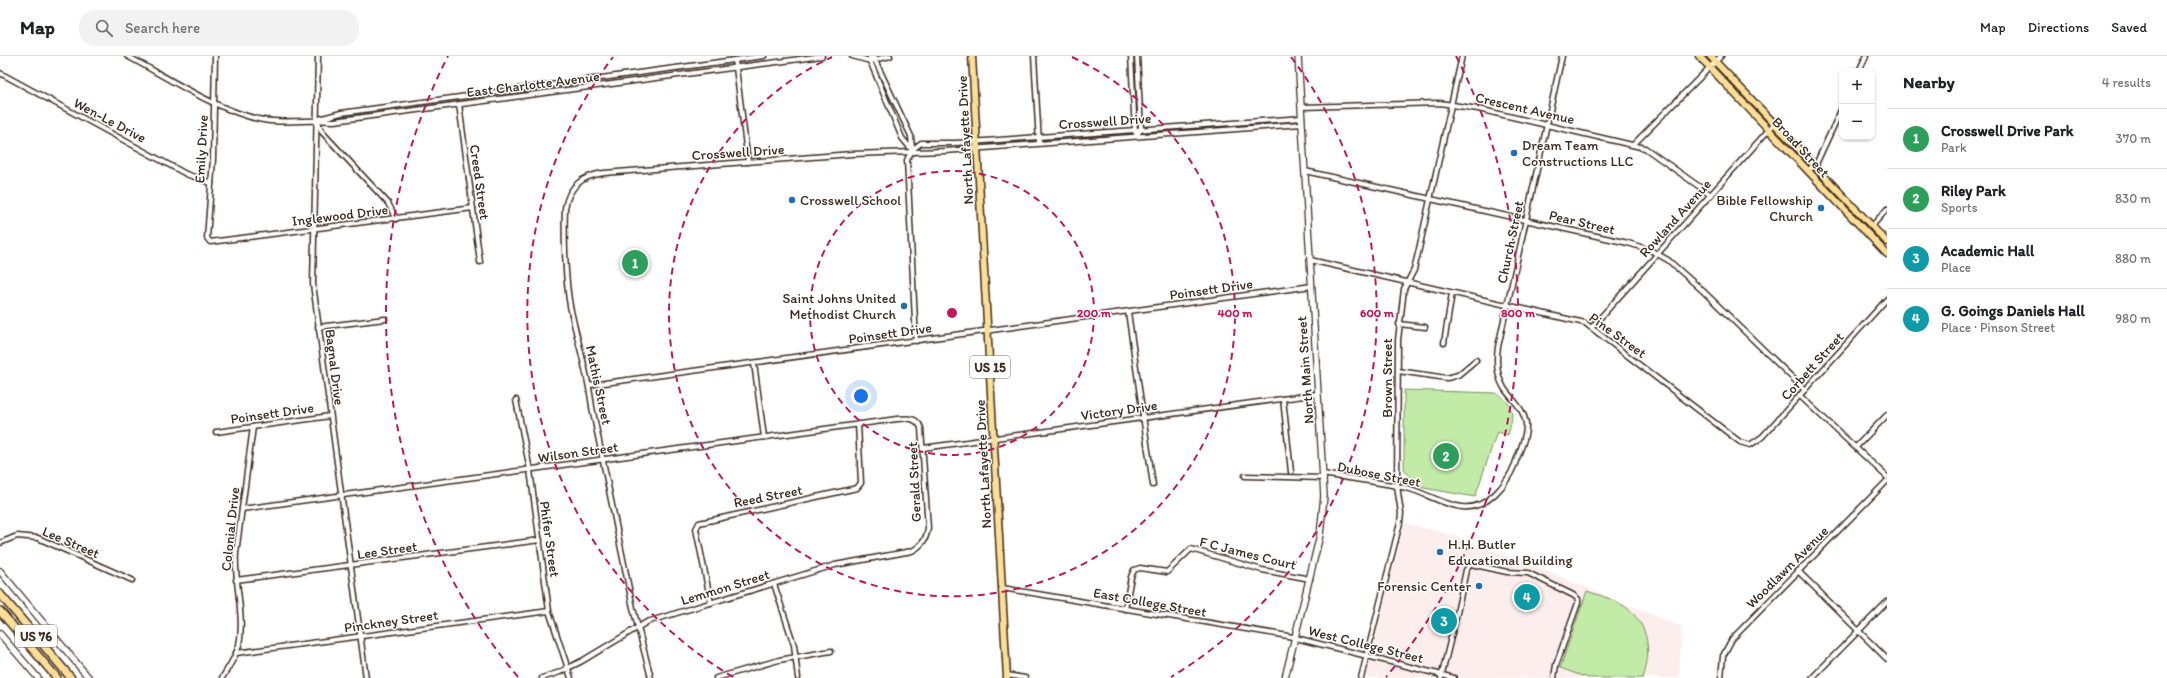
<!DOCTYPE html>
<html lang="en">
<head>
<meta charset="utf-8">
<style>
  body { margin:0; font-family:Itim,sans-serif; background:#f2f2f2; color:#202124 }
  .controls { position:absolute; right:12px; top:12px; display:grid; overflow:hidden; border-radius:8px; box-shadow:0 1px 3px #0004 }
  .controls button { width:36px; height:36px; display:grid; place-items:center; padding:0; border:0; border-bottom:1px solid #e0e0e0; background:#fff; color:#202124; font:20px sans-serif }
  .you { position:absolute; left:861px; top:340px; width:14px; height:14px; margin:-10px; border:3px solid #fff; border-radius:50%; background:#1a73e8; box-shadow:0 0 0 6px #1a73e833 }
  .badge { display:grid; place-items:center; width:26px; height:26px; border-radius:50%; background:#b45309; color:#fff; font-size:13px; font-weight:700 }
  .pin { position:absolute; translate:-50% -50%; border:2px solid #fff; box-shadow:0 1px 4px #0006 }
  .list { margin:0; padding:0; list-style:none }
  h2 { display:flex; justify-content:space-between; align-items:center; height:52px; margin:0; padding:0 16px; font-size:17px }
  h2 small { font-size:13px; font-weight:400; color:#757577 }
  .list li { display:grid; grid-template-columns:26px 1fr auto; gap:12px; align-items:center; box-sizing:border-box; height:60px; padding:0 16px; border-top:1px solid #e0e0e0 }
  .list b { display:block; font-size:15px; white-space:nowrap }
  .list p { margin:0; font-size:13px; white-space:nowrap; color:#757577 }
  .list em { font-size:13px; font-style:normal; color:#757577 }
  .icon { flex:none; width:22px; height:22px; fill:none; stroke:currentColor; stroke-width:2; stroke-linecap:round; stroke-linejoin:round }
  .map { position:relative; flex:none; width:1887px; height:622px; overflow:hidden }
  header { display:flex; align-items:center; gap:24px; box-sizing:border-box; height:56px; padding:0 20px; background:#fff; border-bottom:1px solid #e0e0e0 }
  header strong { font-size:19px }
  nav { display:flex; gap:22px; margin-inline-start:auto; font-size:14px }
  .search { width:280px; height:36px; background:#f2f2f2; display:flex; align-items:center; gap:10px; box-sizing:border-box; padding:0 14px; border-radius:16px; color:#757577; font-size:15px }
  main { display:flex }
  aside { flex:1; background:#fff }
  .map>svg:first-child { display:block }
  .built { fill:#fdeeee }
  .green { fill:#c2eba7; stroke:#7e8a62 }
  .lines { fill:none; stroke-linecap:round; stroke-linejoin:round }
  .street-casing { stroke:#3b2a1e; stroke-width:7 }
  .secondary-casing { stroke:#3b2a1e; stroke-width:8 }
  .primary-casing { stroke:#3b2a1e; stroke-width:9 }
  .highway-casing { stroke:#3b2a1e; stroke-width:10 }
  .street { stroke:#fff; stroke-width:4 }
  .secondary { stroke:#fff; stroke-width:5.5 }
  .primary { stroke:#fcde96; stroke-width:6 }
  .highway { stroke:#fcde96; stroke-width:7 }
  .ring { fill:none; stroke:#c2185b; stroke-width:2; stroke-dasharray:7 5 }
  .poi-dot { fill:#1f6fb2; stroke:#fff; stroke-width:1.5 }
  .labels { text-anchor:middle; stroke-width:3; stroke-linejoin:round; paint-order:stroke }
  .shield { fill:#fff; stroke:#766a62; stroke-width:1 }
  .shield-label { font-size:13px; font-weight:bold; fill:#3b2a1e }
  .street-label { font-size:14px; fill:#3b2a1e; stroke:#fff }
  .poi-label { font-size:14px; fill:#3b2a1e; stroke:#fff; text-anchor:start }
  .centre { fill:#c2185b; stroke:#fff; stroke-width:2 }
  .ring-label { font-size:12px; text-anchor:middle; font-weight:bold; fill:#c2185b; stroke:#fff; stroke-width:3; stroke-linejoin:round; paint-order:stroke }
</style>
</head>
<body>
<header>
<strong>Map</strong>
<div class="search"><svg class="icon" aria-label="search" viewBox="0 0 24 24"><circle cx="10" cy="10" r="6"/><path d="M15 15l6 6"/></svg>Search here</div>
<nav><a>Map</a><a>Directions</a><a>Saved</a></nav>
</header>
<main>
<div class="map">
<svg width="1887" height="622" viewBox="0 0 1887 622">
  <rect width="100%" height="100%" fill="#fff"/>
  <filter id="ink" filterUnits="userSpaceOnUse"><feTurbulence type="fractalNoise" baseFrequency=".025" numOctaves="2"/><feDisplacementMap in="SourceGraphic" scale="8" xChannelSelector="R" yChannelSelector="G"/><feConvolveMatrix kernelMatrix="1 2 1 2 8 2 1 2 1" color-interpolation-filters="sRGB"/></filter>
  <g filter="url(#ink)">
    <polygon class="built" points="1405,467 1452,479 1549,516 1682,571 1679,622 1365,622"/>
    <g class="green">
      <path d="M 1404,334 L 1496,337 C 1515,348 1514,359 1508,379 L 1497,376 L 1475,441 L 1418,431 L 1404,413 Z"/>
      <path d="M 1587,535 C 1598,539 1610,542 1619,547 C 1648,563 1653,593 1643,622 L 1588,622 L 1560,612 Z"/>
    </g>
    <g class="lines">
      <defs>
        <g id="street">
          <path d="M 127,0 C 167,21 219,56 263,64 C 286,68 311,63 334,65 L 822,0"/>
          <polyline points="215,0 213,103 207,182 210,186 473,152"/>
          <polyline points="318,0 313,228 366,622"/>
          <polyline points="852,0 870,5 890,0"/>
          <polyline points="870,0 870,5 902,82 912,94"/>
          <polyline points="873,0 911,80 912,94 907,104 916,285"/>
          <polyline points="1034,0 1039,87"/>
          <polyline points="1131,0 1135,76"/>
          <polyline points="735,4 748,106"/>
          <polyline points="1859,15 1866,0"/>
          <polyline points="0,17 186,118 211,127"/>
          <polyline points="459,48 480,206"/>
          <polyline points="1302,51 1440,47 1478,53 1645,92 1711,139"/>
          <polyline points="319,63 341,57 764,0"/>
          <polyline points="318,66 322,76 388,147 396,163"/>
          <polyline points="1136,80 1141,73 1137,0"/>
          <polyline points="1634,88 1721,0"/>
          <polyline points="912,94 921,87 956,87 1302,62"/>
          <polyline points="1305,115 1628,187 1650,194 1668,204 1703,235 1805,334"/>
          <polyline points="1808,115 1817,106 1842,52"/>
          <polyline points="1872,170 1887,153"/>
          <polyline points="1310,204 1585,267 1740,386 1750,389 1762,381 1887,243"/>
          <polyline points="1128,256 1153,429"/>
          <polyline points="1399,268 1425,271"/>
          <polyline points="318,271 385,263"/>
          <polyline points="1592,271 1774,68"/>
          <polyline points="1444,287 1452,237"/>
          <polyline points="754,307 764,381"/>
          <polyline points="1398,315 1447,322 1458,319 1476,304"/>
          <polyline points="590,329 1312,230"/>
          <polyline points="1799,339 1887,421"/>
          <polyline points="1283,343 1291,416"/>
          <polyline points="516,344 530,414 549,555 571,622"/>
          <polyline points="216,376 330,360"/>
          <polyline points="1856,391 1887,359"/>
          <polyline points="923,392 1318,338"/>
          <path d="M 1323,418 C 1352,423 1382,426 1410,433 C 1427,438 1444,449 1462,451 C 1487,454 1507,428 1515,408 C 1519,396 1527,381 1526,368 C 1524,352 1512,344 1504,332 C 1497,320 1496,304 1498,291 L 1562,0"/>
          <polyline points="1245,420 1324,422"/>
          <path d="M 242,453 L 897,363 C 907,362 917,361 921,372 L 928,472 C 926,483 923,489 912,495 L 835,509 L 647,566 L 582,605 L 560,616 L 542,622"/>
          <polyline points="0,487 17,480 38,482 132,524"/>
          <polyline points="1798,515 1887,603"/>
          <polyline points="236,524 540,484"/>
          <polyline points="774,528 794,589 798,622"/>
          <polyline points="1002,532 1288,580 1454,622"/>
          <polyline points="711,547 696,473 699,467 857,432 861,427 858,368"/>
          <polyline points="1125,553 1131,521 1134,514 1140,512 1167,516 1191,493 1262,514 1310,523"/>
          <polyline points="236,597 549,555"/>
          <polyline points="1007,619 1025,622"/>
          <path d="M 222,622 C 228,612 236,601 239,589 C 245,559 234,527 236,497 L 253,371"/>
          <path d="M 651,622 L 633,552 L 592,351 C 588,317 577,284 570,250 C 565,222 564,180 565,152 C 569,130 582,120 604,117 L 852,98 L 945,95 L 1302,68"/>
          <polyline points="716,622 779,604 831,595"/>
          <polyline points="1361,622 1400,467 1401,457 1397,430 1398,284 1404,233 1414,214 1419,193 1462,0"/>
          <polyline points="1441,622 1457,557 1466,514 1471,508 1507,516 1528,517 1573,539 1578,543 1578,547 1556,609 1554,622"/>
          <polyline points="1721,622 1723,600 1732,583 1887,425"/>
          <polyline points="1812,622 1887,546"/>
        </g>
        <g id="secondary">
          <polyline points="0,515 89,622"/>
          <polyline points="0,578 38,622"/>
          <polyline points="1285,622 1320,479 1324,440 1298,0"/>
        </g>
        <g id="primary">
          <polyline points="972,0 1007,622"/>
          <polyline points="1699,0 1887,198"/>
          <polyline points="1710,0 1887,186"/>
        </g>
        <g id="highway">
          <polyline points="0,538 71,622"/>
          <polyline points="0,555 57,622"/>
        </g>
      </defs>
      <use href="#street" class="street-casing"/>
      <use href="#secondary" class="secondary-casing"/>
      <use href="#primary" class="primary-casing"/>
      <use href="#highway" class="highway-casing"/>
      <use href="#street" class="street"/>
      <use href="#secondary" class="secondary"/>
      <use href="#primary" class="primary"/>
      <use href="#highway" class="highway"/>
    </g>
  </g>
  <g class="ring">
    <circle cx="952" cy="257" r="142"/>
    <path d="M1072 1A283 283 0 1 1 832 1"/>
    <path d="M733 621A425 425 0 0 1 613 1M1291 1A425 425 0 0 1 1171 621"/>
    <path d="M518 621A566 566 0 0 1 448 0M1456 0A566 566 0 0 1 1386 621"/>
  </g>
  <g class="poi-dot">
    <circle cx="1514" cy="97" r="4"/>
    <circle cx="792" cy="144" r="4"/>
    <circle cx="1821" cy="152" r="4"/>
    <circle cx="904" cy="250" r="4"/>
    <circle cx="1440" cy="496" r="4"/>
    <circle cx="1479" cy="530" r="4"/>
  </g>
  <g class="labels">
    <g class="shield">
      <rect x="970" y="300" width="40" height="22" rx="3"/>
      <rect x="15" y="569" width="42" height="22" rx="3"/>
    </g>
    <g class="shield-label">
      <text x="990" y="316">US 15</text>
      <text x="36" y="585">US 76</text>
    </g>
    <g class="street-label">
      <text transform="translate(533 28) rotate(-7)" y="5">East Charlotte Avenue</text>
      <text transform="translate(1525 52) rotate(13)" y="5">Crescent Avenue</text>
      <text transform="translate(110 64) rotate(28)" y="5">Wen-Le Drive</text>
      <text transform="translate(1105 65) rotate(-4)" y="5">Crosswell Drive</text>
      <text transform="translate(965 84) rotate(-93)" y="5">North Lafayette Drive</text>
      <text transform="translate(1801 91) rotate(47)" y="5">Broad Street</text>
      <text transform="translate(201 93) rotate(-87)" y="5">Emily Drive</text>
      <text transform="translate(738 96) rotate(-4)" y="5">Crosswell Drive</text>
      <text transform="translate(480 126) rotate(82)" y="5">Creed Street</text>
      <text transform="translate(340 159) rotate(-7)" y="5">Inglewood Drive</text>
      <text transform="translate(1675 162) rotate(-48)" y="5">Rowland Avenue</text>
      <text transform="translate(1582 166) rotate(13)" y="5">Pear Street</text>
      <text transform="translate(1510 186) rotate(-78)" y="5">Church Street</text>
      <text transform="translate(1211 233) rotate(-8)" y="5">Poinsett Drive</text>
      <text transform="translate(890 277) rotate(-8)" y="5">Poinsett Drive</text>
      <text transform="translate(1618 279) rotate(36)" y="5">Pine Street</text>
      <text transform="translate(1812 310) rotate(-48)" y="5">Corbett Street</text>
      <text transform="translate(335 311) rotate(83)" y="5">Bagnal Drive</text>
      <text transform="translate(1305 314) rotate(-94)" y="5">North Main Street</text>
      <text transform="translate(1387 322) rotate(-90)" y="5">Brown Street</text>
      <text transform="translate(599 329) rotate(78)" y="5">Mathis Street</text>
      <text transform="translate(1119 354) rotate(-8)" y="5">Victory Drive</text>
      <text transform="translate(272 357) rotate(-8)" y="5">Poinsett Drive</text>
      <text transform="translate(578 396) rotate(-8)" y="5">Wilson Street</text>
      <text transform="translate(983 408) rotate(-93)" y="5">North Lafayette Drive</text>
      <text transform="translate(1379 418) rotate(11)" y="5">Dubose Street</text>
      <text transform="translate(914 426) rotate(-93)" y="5">Gerald Street</text>
      <text transform="translate(768 440) rotate(-11)" y="5">Reed Street</text>
      <text transform="translate(230 473) rotate(-84)" y="5">Colonial Drive</text>
      <text transform="translate(550 483) rotate(82)" y="5">Phifer Street</text>
      <text transform="translate(71 486) rotate(23)" y="5">Lee Street</text>
      <text transform="translate(387 494) rotate(-8)" y="5">Lee Street</text>
      <text transform="translate(1248 497) rotate(14)" y="5">F C James Court</text>
      <text transform="translate(1787 511) rotate(-45)" y="5">Woodlawn Avenue</text>
      <text transform="translate(725 531) rotate(-17)" y="5">Lemmon Street</text>
      <text transform="translate(1150 546) rotate(10)" y="5">East College Street</text>
      <text transform="translate(391 565) rotate(-8)" y="5">Pinckney Street</text>
      <text transform="translate(1366 588) rotate(14)" y="5">West College Street</text>
    </g>
    <g class="poi-label">
      <text x="1522" y="94">Dream Team<tspan x="1522" dy="16">Constructions LLC</tspan></text>
      <text x="800" y="149">Crosswell School</text>
      <text x="1813" y="149" text-anchor="end">Bible Fellowship<tspan x="1813" dy="16">Church</tspan></text>
      <text x="896" y="247" text-anchor="end">Saint Johns United<tspan x="896" dy="16">Methodist Church</tspan></text>
      <text x="1448" y="493">H.H. Butler<tspan x="1448" dy="16">Educational Building</tspan></text>
      <text x="1471" y="535" text-anchor="end">Forensic Center</text>
    </g>
  </g>
  <circle cx="952" cy="257" r="6" class="centre"/>
  <g class="ring-label">
    <text x="1094" y="261">200 m</text>
    <text x="1235" y="261">400 m</text>
    <text x="1377" y="261">600 m</text>
    <text x="1518" y="261">800 m</text>
  </g>
</svg>
<div class="controls">
<button>+</button>
<button>−</button>
</div>
<div class="you"></div>
<div class="pin badge" style="left:635px;top:207px;background:#2e9e5b">1</div>
<div class="pin badge" style="left:1446px;top:400px;background:#2e9e5b">2</div>
<div class="pin badge" style="left:1444px;top:565px;background:#0f9aa8">3</div>
<div class="pin badge" style="left:1527px;top:541px;background:#0f9aa8">4</div>
</div>
<aside>
<h2>Nearby<small>4 results</small></h2>
<ul class="list">
<li><span class="badge" style="background:#2e9e5b">1</span><div><b>Crosswell Drive Park</b><p>Park</p></div><em>370 m</em></li>
<li><span class="badge" style="background:#2e9e5b">2</span><div><b>Riley Park</b><p>Sports</p></div><em>830 m</em></li>
<li><span class="badge" style="background:#0f9aa8">3</span><div><b>Academic Hall</b><p>Place</p></div><em>880 m</em></li>
<li><span class="badge" style="background:#0f9aa8">4</span><div><b>G. Goings Daniels Hall</b><p>Place · Pinson Street</p></div><em>980 m</em></li>
</ul>
</aside>
</main>
</body>
</html>
